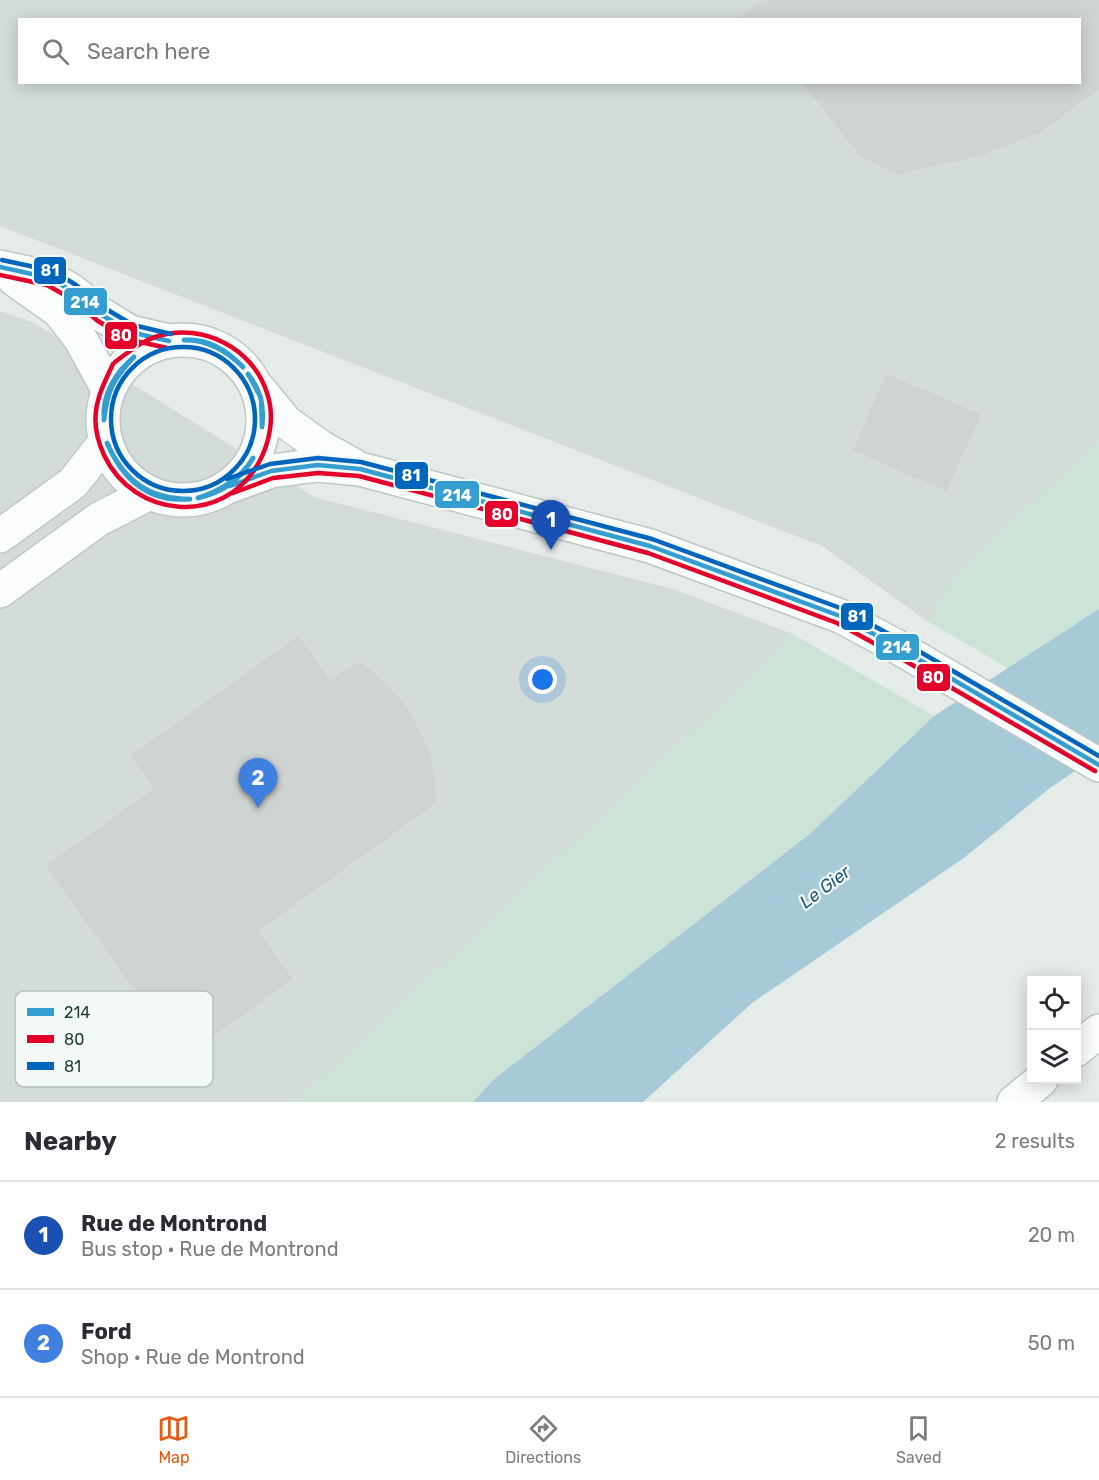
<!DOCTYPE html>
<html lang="en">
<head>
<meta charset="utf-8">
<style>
  body { margin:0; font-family:Rubik,sans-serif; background:#f7f7f7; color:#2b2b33 }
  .controls { position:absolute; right:18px; bottom:18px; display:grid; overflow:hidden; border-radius:0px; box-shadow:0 3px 15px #0003 }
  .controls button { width:54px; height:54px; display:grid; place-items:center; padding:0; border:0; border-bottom:2px solid #e1e1e2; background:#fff; color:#2b2b33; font:30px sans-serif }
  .you { position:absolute; left:543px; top:680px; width:21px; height:21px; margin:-15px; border:4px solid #fff; border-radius:50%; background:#1a73e8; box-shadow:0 0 0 9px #1a73e833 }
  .badge { display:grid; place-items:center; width:39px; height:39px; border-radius:50%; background:#ea580c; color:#fff; font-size:20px; font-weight:700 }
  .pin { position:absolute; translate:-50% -50px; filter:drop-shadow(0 2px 3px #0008) }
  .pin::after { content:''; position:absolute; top:32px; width:21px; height:18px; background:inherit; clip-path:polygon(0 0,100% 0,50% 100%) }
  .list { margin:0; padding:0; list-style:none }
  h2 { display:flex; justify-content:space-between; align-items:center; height:78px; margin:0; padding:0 24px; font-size:26px }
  h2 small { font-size:20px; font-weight:400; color:#7c7c81 }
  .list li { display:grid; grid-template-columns:39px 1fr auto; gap:18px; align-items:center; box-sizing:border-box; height:108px; padding:0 24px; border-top:2px solid #e1e1e2 }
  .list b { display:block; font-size:22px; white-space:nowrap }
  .list p { margin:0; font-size:20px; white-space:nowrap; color:#7c7c81 }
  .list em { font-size:20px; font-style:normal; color:#7c7c81 }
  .icon { flex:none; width:33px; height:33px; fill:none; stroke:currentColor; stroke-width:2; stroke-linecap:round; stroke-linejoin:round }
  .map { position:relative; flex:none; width:1099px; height:1102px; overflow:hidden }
  .search { position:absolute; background:#fff; box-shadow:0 3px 15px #0003; left:18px; right:18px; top:18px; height:66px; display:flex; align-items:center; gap:15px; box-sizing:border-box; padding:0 21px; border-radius:0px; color:#7c7c81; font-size:22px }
  .sheet { height:294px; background:#fff }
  nav { display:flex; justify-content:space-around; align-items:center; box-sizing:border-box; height:84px; border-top:2px solid #e1e1e2; background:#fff; font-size:16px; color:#7c7c81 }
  nav a { display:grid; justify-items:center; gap:3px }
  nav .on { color:#ea580c }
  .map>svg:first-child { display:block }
  .built { fill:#d3dcd9; fill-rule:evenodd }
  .green { fill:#cee3d8 }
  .water { fill:#a6cad8 }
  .building { fill:#cfd4d3; stroke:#ced3d2; stroke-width:1.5 }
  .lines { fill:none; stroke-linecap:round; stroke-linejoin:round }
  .street-casing { stroke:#c2c8c6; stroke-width:36 }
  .secondary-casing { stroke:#c0c8c6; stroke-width:36 }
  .street { stroke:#fbfcfc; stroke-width:33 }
  .secondary { stroke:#fbfcfc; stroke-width:33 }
  .bus-1-casing { stroke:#f3f9f7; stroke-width:9 }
  .bus-2-casing { stroke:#f3f9f7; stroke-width:9 }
  .bus-3-casing { stroke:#f3f9f7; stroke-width:9 }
  .bus-1 { stroke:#359ed0; stroke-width:4.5 }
  .bus-2 { stroke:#e4002b; stroke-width:4.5 }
  .bus-3 { stroke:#0065bd; stroke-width:4.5 }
  .labels { text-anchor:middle; stroke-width:4.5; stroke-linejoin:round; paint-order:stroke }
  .water-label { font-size:18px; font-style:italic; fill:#1d5d7a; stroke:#f3f9f7 }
  .key { fill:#f3f9f7; stroke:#b4c1be; stroke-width:1.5 }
  .key-label { font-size:16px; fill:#223e3a }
  .line-badge { stroke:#f3f9f7; stroke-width:2 }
  .badge-label { font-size:16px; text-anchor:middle; font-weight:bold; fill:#fff }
</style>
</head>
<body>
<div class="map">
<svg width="1099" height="1102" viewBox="0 0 1099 1102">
  <rect width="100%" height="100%" fill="#e5ebe9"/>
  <g class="built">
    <path d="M 0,0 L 1099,0 L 1099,439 L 953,579 L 927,621 L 822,546 L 0,226 ZM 20,20 L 1080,20 L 1080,82 L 20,82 Z"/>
    <polygon points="0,311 34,323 314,497 673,589 793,634 711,714 296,1102 0,1102"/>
  </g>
  <g class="green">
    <polygon points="1099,439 1099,609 1008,668 927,621 953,579"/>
    <polygon points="793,634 934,716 811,833 493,1080 473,1102 296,1102 711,714"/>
  </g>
  <polygon class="water" points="1099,609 1099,755 1050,788 965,857 752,1003 643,1102 473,1102 493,1080 811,833 934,716"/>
  <g class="building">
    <polygon points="765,0 1099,0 1099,88 1039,132 980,155 898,173 862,157 803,82 1080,82 1080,20 738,19"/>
    <polygon points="887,375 980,415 946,490 854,450"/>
    <polygon points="298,637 330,682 359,663 379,677 396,695 410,713 430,756 436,802 257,931 292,979 183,1056 47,866 155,789 132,756"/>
  </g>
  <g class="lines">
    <defs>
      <g id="street">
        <polyline points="0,536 73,483 106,441"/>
        <polyline points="0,591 99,519 150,493"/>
        <polyline points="1076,1050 1099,1031"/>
        <polyline points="1014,1102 1041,1080"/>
      </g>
      <g id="secondary">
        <polyline points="0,267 50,278 72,291 102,315 130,332 169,341"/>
        <polyline points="14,279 59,311 80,338 108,389"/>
        <circle cx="183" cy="420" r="80"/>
        <polyline points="258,388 286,422 322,448 353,465"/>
        <polyline points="230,486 271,471 318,465 360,469 650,546 840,616 894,645 1099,765"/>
      </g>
    </defs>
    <use href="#street" class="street-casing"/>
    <use href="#secondary" class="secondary-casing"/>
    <use href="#street" class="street"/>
    <use href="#secondary" class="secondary"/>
    <defs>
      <g id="bus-1">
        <polyline points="0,267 50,278 72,291 102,315 130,332 169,341"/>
        <path d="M 184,340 C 207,338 227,350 243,367"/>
        <path d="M 184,340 C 208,340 226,351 243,367"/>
        <path d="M 248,374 C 261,390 265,407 262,427"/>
        <polyline points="248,374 261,398 262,427"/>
        <path d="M 104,420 C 101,396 116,371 134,357"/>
        <path d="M 104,420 C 108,389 113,380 134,357"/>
        <path d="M 107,443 C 124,480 148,499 190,499"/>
        <path d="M 107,443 C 122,478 148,504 190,499"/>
        <polyline points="230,486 271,471 318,465 360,469 650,546 840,616 894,645 1099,765"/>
        <path d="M 198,498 C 221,490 240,479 253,458"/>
        <path d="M 198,498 C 222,493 241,480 253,458"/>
      </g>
      <g id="bus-2">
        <polyline points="0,275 47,285 68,297 98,321 127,339 167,348"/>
        <path d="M 113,364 C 106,379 98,394 96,411 C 94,426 98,442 104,455 C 134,519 223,526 258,464 C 270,443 275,416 267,393 C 253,348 203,323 158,336 C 141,341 129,352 115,362"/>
        <polyline points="233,493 273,478 318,473 359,476 648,553 837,623 890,652 1095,771"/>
      </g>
      <g id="bus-3">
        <polyline points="2,260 53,271 76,285 106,309 133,325 171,334"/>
        <circle cx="183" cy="419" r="72"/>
        <polyline points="227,479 270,464 318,458 361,462 652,539 843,609 898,639 1099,756"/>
      </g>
    </defs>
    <use href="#bus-1" class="bus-1-casing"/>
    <use href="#bus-2" class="bus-2-casing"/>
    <use href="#bus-3" class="bus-3-casing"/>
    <use href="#bus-1" class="bus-1"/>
    <use href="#bus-2" class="bus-2"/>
    <use href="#bus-3" class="bus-3"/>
  </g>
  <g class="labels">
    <g class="water-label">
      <text transform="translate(825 887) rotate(-37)" y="6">Le Gier</text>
    </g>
  </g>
  <rect x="15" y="991" width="198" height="96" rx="9" class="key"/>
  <rect x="27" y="1008" width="27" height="8" fill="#359ed0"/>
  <rect x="27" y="1035" width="27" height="8" fill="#e4002b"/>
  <rect x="27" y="1062" width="27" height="8" fill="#0065bd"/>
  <g class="key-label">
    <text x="64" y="1018">214</text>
    <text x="64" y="1045">80</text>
    <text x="64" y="1072">81</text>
  </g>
  <g class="line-badge">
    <rect x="33" y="256" width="34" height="29" rx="6" fill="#0065bd"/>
    <rect x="63" y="287" width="45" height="29" rx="6" fill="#359ed0"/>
    <rect x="104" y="321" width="34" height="29" rx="6" fill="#e4002b"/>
    <rect x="394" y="461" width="35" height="29" rx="6" fill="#0065bd"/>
    <rect x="434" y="480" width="46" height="29" rx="6" fill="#359ed0"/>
    <rect x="484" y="500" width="35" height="28" rx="6" fill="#e4002b"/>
    <rect x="840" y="602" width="34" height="29" rx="6" fill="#0065bd"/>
    <rect x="875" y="633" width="45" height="28" rx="6" fill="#359ed0"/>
    <rect x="916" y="663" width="35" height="29" rx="6" fill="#e4002b"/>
  </g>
  <g class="badge-label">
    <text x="50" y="276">81</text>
    <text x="85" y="308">214</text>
    <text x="121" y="341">80</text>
    <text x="411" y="481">81</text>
    <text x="457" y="501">214</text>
    <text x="502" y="520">80</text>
    <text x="857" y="622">81</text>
    <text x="897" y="653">214</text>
    <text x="933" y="683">80</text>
  </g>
</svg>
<div class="controls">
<button><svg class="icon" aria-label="locate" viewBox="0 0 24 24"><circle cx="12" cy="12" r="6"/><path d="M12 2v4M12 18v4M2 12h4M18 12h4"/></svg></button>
<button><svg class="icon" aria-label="layers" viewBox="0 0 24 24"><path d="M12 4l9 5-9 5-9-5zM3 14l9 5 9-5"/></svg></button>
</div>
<div class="you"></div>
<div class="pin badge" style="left:551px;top:550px;background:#1a4fb4">1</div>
<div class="pin badge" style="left:258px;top:808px;background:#3f7fe0">2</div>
<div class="search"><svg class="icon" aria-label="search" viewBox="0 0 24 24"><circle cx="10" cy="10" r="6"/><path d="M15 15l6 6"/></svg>Search here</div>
</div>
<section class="sheet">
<h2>Nearby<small>2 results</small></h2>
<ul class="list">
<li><span class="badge" style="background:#1a4fb4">1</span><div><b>Rue de Montrond</b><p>Bus stop · Rue de Montrond</p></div><em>20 m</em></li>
<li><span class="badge" style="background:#3f7fe0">2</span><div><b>Ford</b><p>Shop · Rue de Montrond</p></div><em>50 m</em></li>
</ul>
</section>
<nav>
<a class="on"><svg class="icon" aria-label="map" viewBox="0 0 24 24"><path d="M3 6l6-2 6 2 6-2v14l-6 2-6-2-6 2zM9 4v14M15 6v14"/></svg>Map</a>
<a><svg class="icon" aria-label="directions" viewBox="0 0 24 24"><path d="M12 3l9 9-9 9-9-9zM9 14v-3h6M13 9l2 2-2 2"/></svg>Directions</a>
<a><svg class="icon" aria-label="saved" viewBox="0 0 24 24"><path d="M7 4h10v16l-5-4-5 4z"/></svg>Saved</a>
</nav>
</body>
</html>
